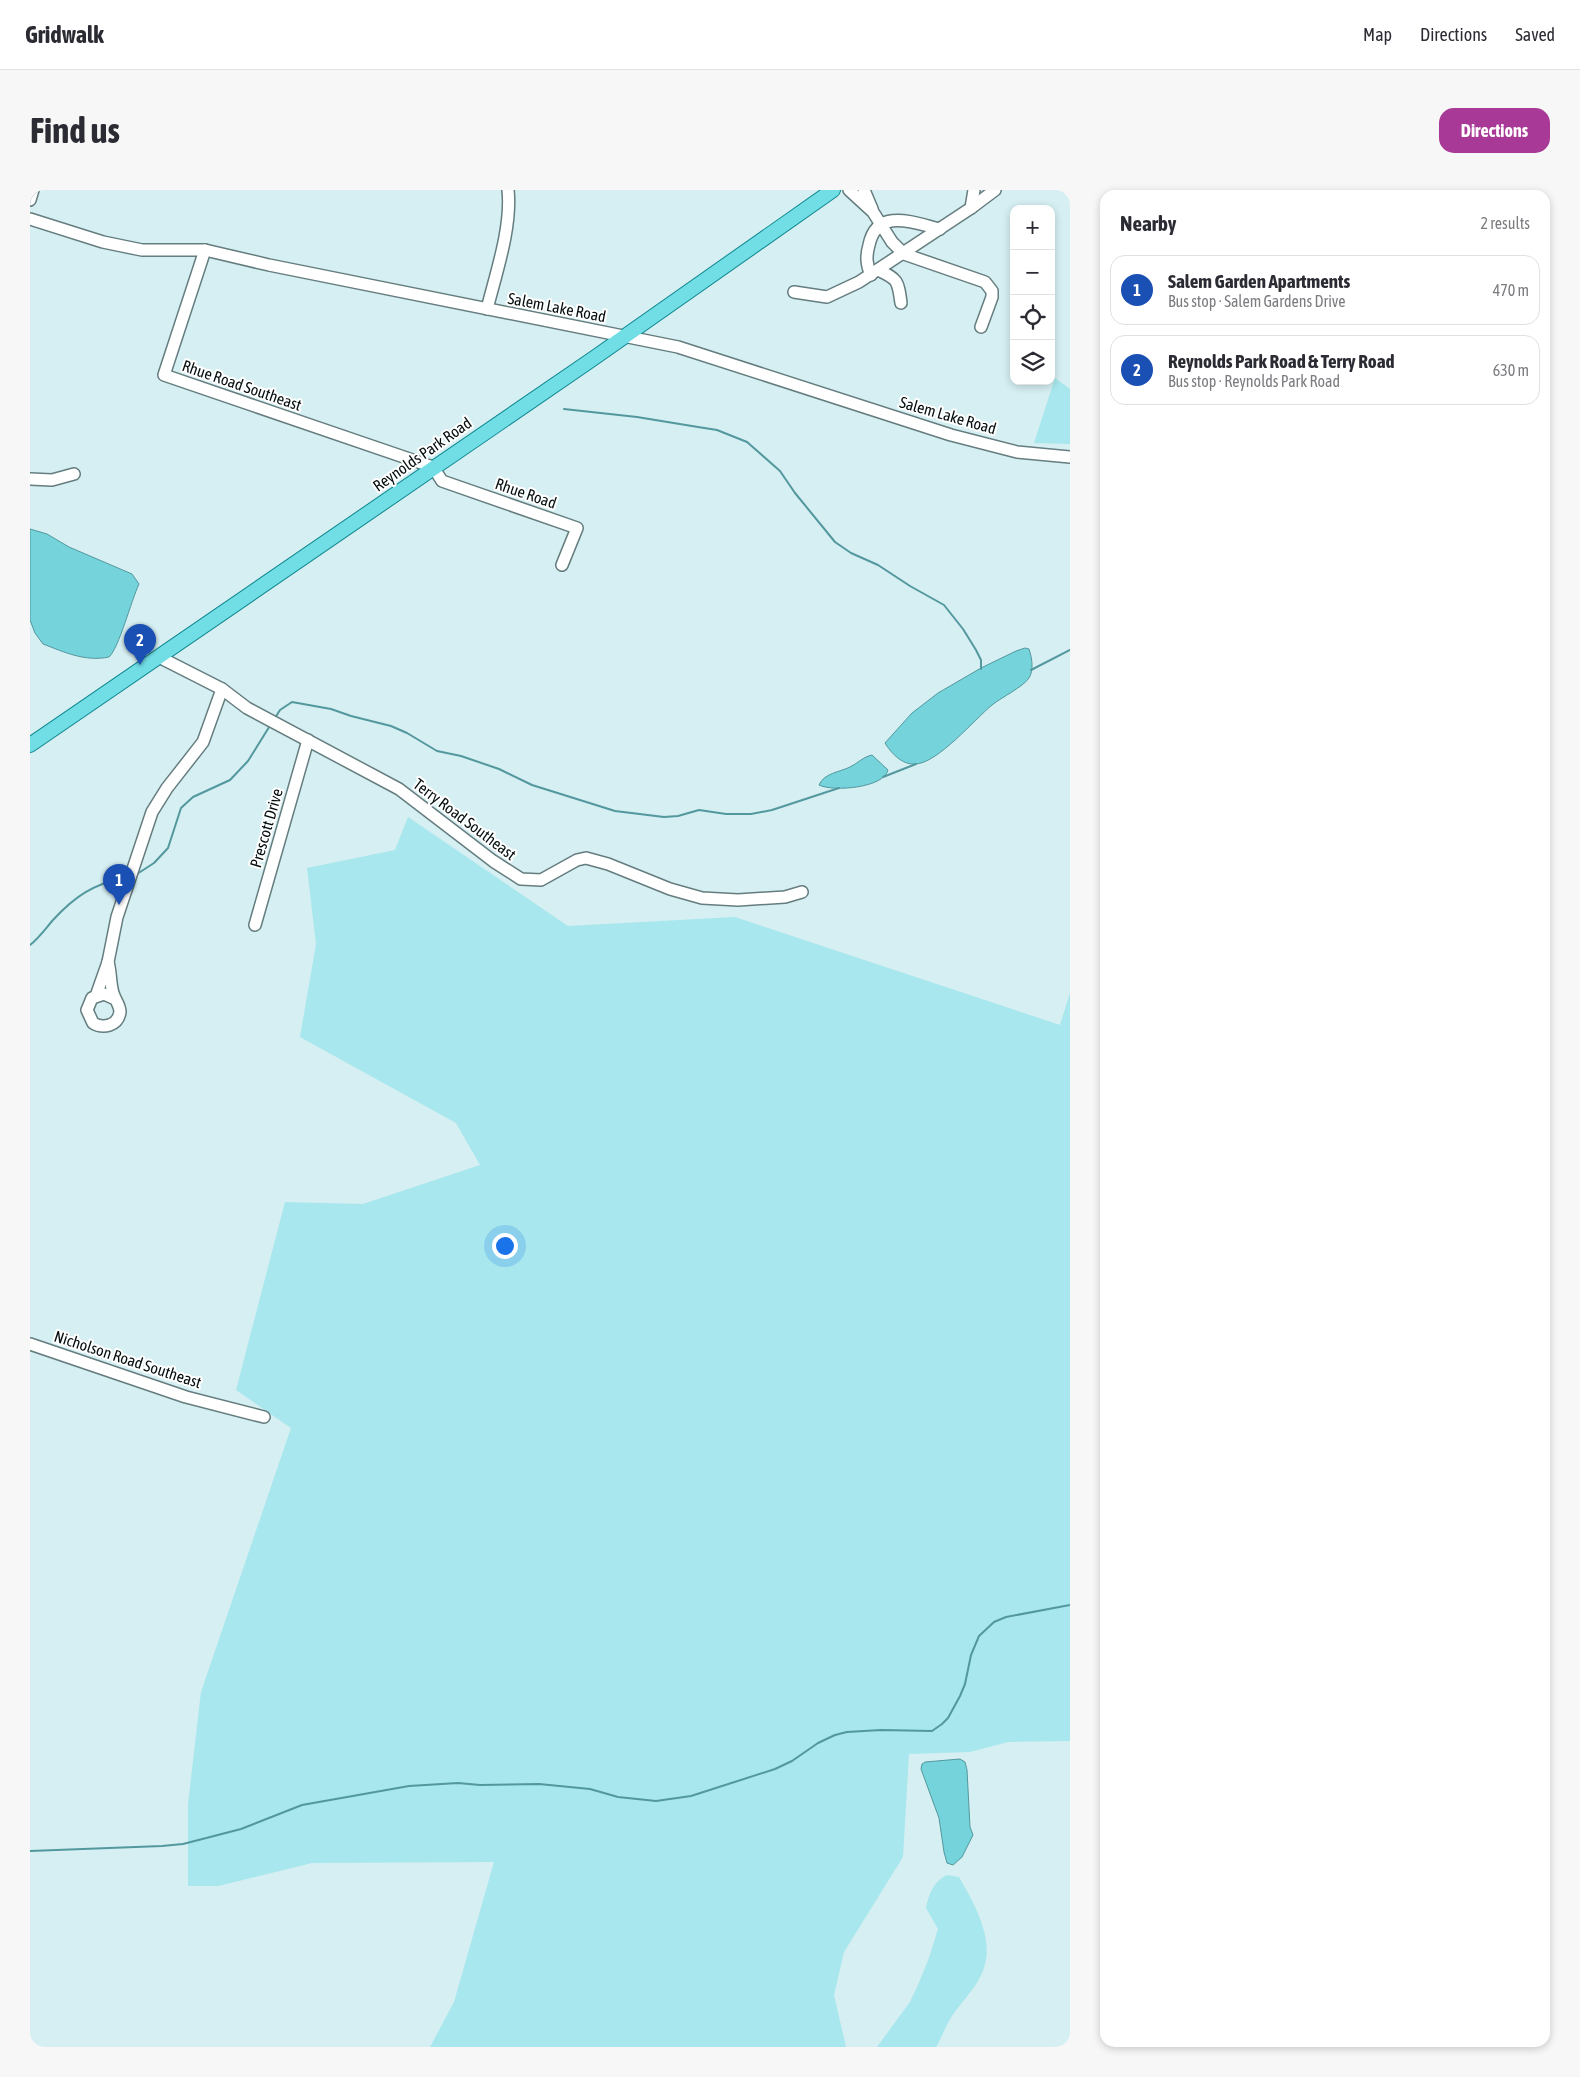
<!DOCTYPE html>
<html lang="en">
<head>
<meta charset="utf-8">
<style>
  body { margin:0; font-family:"Asap Condensed",sans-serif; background:#f7f7f7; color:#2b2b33 }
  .controls { position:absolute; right:15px; top:15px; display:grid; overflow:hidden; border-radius:10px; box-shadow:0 2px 8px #0003 }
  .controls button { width:45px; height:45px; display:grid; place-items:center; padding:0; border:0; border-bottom:1px solid #e1e1e2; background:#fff; color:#2b2b33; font:25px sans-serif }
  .you { position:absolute; left:474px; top:1055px; width:18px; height:18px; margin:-12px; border:4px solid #fff; border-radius:50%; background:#1a73e8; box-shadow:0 0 0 8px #1a73e833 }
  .badge { display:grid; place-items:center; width:32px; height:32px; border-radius:50%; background:#a83996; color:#fff; font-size:16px; font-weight:700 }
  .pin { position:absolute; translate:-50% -41px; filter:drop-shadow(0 1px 2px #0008) }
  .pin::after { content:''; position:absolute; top:26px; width:18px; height:15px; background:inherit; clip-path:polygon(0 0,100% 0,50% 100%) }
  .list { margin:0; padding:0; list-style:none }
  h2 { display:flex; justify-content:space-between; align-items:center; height:65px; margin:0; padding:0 20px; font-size:21px }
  h2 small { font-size:16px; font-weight:400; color:#7c7c81 }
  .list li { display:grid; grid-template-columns:32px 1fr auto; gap:15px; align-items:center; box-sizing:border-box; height:70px; margin:0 10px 10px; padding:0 10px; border:1px solid #e1e1e2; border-radius:15px }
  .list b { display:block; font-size:19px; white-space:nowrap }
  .list p { margin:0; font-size:16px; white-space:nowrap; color:#7c7c81 }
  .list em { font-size:16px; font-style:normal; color:#7c7c81 }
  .icon { flex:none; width:28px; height:28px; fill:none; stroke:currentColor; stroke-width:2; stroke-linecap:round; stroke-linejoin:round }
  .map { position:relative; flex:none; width:1040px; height:1857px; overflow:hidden; border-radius:15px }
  header { display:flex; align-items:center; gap:30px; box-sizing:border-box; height:70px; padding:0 25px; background:#fff; border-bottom:1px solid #e1e1e2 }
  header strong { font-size:24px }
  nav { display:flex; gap:28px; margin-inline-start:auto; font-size:18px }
  .intro { display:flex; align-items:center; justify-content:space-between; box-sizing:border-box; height:120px; padding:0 30px }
  h1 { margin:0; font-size:35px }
  .button { padding:12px 22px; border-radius:15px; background:#a83996; color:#fff; font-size:18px; font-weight:700 }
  main { display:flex; gap:30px; padding:0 30px }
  aside { flex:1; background:#fff; border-radius:15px; box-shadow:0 2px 8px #0003 }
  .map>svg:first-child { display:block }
  .green { fill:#a7e7ed }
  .water { fill:#75d3dc; stroke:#53989e }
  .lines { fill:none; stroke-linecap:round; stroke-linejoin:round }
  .stream { stroke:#53989e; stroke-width:2 }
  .minor-casing { stroke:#657d7f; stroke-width:14 }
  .major-casing { stroke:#0e868e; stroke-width:16 }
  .minor { stroke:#fff; stroke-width:11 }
  .major { stroke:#71dde5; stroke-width:14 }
  .labels { text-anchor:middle; stroke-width:4; stroke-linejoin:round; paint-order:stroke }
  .street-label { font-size:16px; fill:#050e0f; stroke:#fff }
</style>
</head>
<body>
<header>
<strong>Gridwalk</strong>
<nav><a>Map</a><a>Directions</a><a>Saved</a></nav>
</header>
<div class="intro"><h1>Find us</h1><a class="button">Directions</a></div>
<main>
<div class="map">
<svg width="1040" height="1857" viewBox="0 0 1040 1857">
  <rect width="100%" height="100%" fill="#d5eff2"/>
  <g class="green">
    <polygon points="1025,188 1040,199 1040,254 1004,253"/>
    <polygon points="378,627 538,736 705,727 1030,835 1040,803 1040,1551 978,1552 940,1562 879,1564 873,1667 814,1762 804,1805 816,1857 400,1857 424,1812 464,1672 282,1673 188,1696 158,1696 158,1614 171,1502 261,1238 206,1200 255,1012 333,1014 450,975 426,933 270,847 286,754 277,678 365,660"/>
    <path d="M 917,1685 L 929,1687 C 944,1713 964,1747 954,1778 C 948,1796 933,1810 922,1826 C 916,1835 912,1847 906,1857 L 847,1857 L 880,1812 L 888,1795 L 899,1768 L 908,1739 L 896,1718 C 899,1704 903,1692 917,1685 Z"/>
  </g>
  <g class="water">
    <path d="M 0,339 L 17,344 L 39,357 L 102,384 L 109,394 C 101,411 89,458 79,467 C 55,472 34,462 13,454 L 5,443 L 0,430 Z"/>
    <path d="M 995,458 L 999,459 C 1002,468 1004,480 999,488 C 993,497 972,507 962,515 C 945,529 907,574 885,574 C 872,575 861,563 855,553 L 882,523 L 908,503 L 951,478 L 986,461 Z"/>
    <path d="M 842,565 L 858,580 C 854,598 803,602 789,595 C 794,583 810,582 820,577 C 828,573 833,567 842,565 Z"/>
    <polygon points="930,1569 935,1572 937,1580 940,1637 943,1645 932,1667 923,1675 917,1673 914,1662 909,1628 891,1579 892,1574 895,1572"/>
  </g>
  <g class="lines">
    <g class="stream">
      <polyline points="534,219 607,227 668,237 687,240 717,252 750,281 765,303 805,352 821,363 848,375 880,396 914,415 933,439 946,460 951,470 951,479"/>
      <polyline points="1001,480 1040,460"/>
      <polyline points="245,528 250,520 262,512 301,519 321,526 361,536 377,543 407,561 431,566 469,579 502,595 585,621 634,627 648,626 669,620 696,624 721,624 742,620 809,598"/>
      <polyline points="853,587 886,574"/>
      <polyline points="107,684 124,673 138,658 151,618 163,607 200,590 218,571 241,534"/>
      <path d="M 0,755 C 9,748 16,738 23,730 C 46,705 63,695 95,687"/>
      <polyline points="0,1661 132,1656 153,1654 211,1639 272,1615 379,1596 428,1593 450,1595 509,1594 560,1599 588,1607 626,1611 661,1606 745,1579 762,1571 788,1553 805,1545 817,1542 851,1540 902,1541 912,1534 918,1528 930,1506 935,1494 941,1465 949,1446 964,1432 976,1427 1040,1415"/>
    </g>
    <defs>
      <g id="minor">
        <polyline points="819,0 843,22 862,52 874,64 955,92 962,101 962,107 951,137"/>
        <polyline points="834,0 842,19"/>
        <polyline points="0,10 3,0"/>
        <polyline points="941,18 944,0"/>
        <polyline points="0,29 73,52 112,60 175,60 239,75 648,157 921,245 987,262 1040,267"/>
        <polyline points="175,60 134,185 403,277 412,291 547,338 532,375"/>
        <path d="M 848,80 C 868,89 868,91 871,113"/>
        <path d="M 841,85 C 836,74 836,66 839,55 C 847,17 884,33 910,39"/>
        <polyline points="764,102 797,107 829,92 941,18 965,0"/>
        <path d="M 457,119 C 466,83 482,37 478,0"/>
        <polyline points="0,289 22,290 44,284"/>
        <polyline points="129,467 192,499 217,518 369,599 463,671 491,689 511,690 547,670 556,668 578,674 640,699 672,708 708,710 755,707 772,702"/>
        <polyline points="225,735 278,550"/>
        <path d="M 78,772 C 81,783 80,793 83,803 C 85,810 90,815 90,822 C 88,836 73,839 63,833 L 57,820 L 62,808 L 74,804 L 85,809"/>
        <polyline points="66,806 78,772 87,727 122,622 137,598 173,552 192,499"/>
        <polyline points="0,1154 156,1207 234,1227"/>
      </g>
      <polyline id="major" points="0,555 564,168 803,0"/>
    </defs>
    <use href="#minor" class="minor-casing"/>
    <use href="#major" class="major-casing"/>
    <use href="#minor" class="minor"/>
    <use href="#major" class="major"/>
  </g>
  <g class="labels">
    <g class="street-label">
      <text transform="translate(527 117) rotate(11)" y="6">Salem Lake Road</text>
      <text transform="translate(212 195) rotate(19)" y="6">Rhue Road Southeast</text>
      <text transform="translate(918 225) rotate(16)" y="6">Salem Lake Road</text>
      <text transform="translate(392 264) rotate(-35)" y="6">Reynolds Park Road</text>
      <text transform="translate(496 303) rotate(19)" y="6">Rhue Road</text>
      <text transform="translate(435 629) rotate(37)" y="6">Terry Road Southeast</text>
      <text transform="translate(236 638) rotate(-74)" y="6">Prescott Drive</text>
      <text transform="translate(98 1169) rotate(18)" y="6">Nicholson Road Southeast</text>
    </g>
  </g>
</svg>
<div class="controls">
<button>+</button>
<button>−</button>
<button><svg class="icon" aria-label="locate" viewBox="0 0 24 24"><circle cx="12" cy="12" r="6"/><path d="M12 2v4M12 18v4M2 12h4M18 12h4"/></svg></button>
<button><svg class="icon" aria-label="layers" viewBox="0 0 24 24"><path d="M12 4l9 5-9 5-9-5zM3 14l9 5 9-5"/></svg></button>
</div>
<div class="you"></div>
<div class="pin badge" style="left:89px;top:715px;background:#1a4fb4">1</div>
<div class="pin badge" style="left:110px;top:475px;background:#1a4fb4">2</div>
</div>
<aside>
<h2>Nearby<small>2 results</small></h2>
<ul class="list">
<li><span class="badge" style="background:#1a4fb4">1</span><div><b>Salem Garden Apartments</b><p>Bus stop · Salem Gardens Drive</p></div><em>470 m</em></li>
<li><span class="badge" style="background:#1a4fb4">2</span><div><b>Reynolds Park Road &amp; Terry Road</b><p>Bus stop · Reynolds Park Road</p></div><em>630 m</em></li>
</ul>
</aside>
</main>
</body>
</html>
